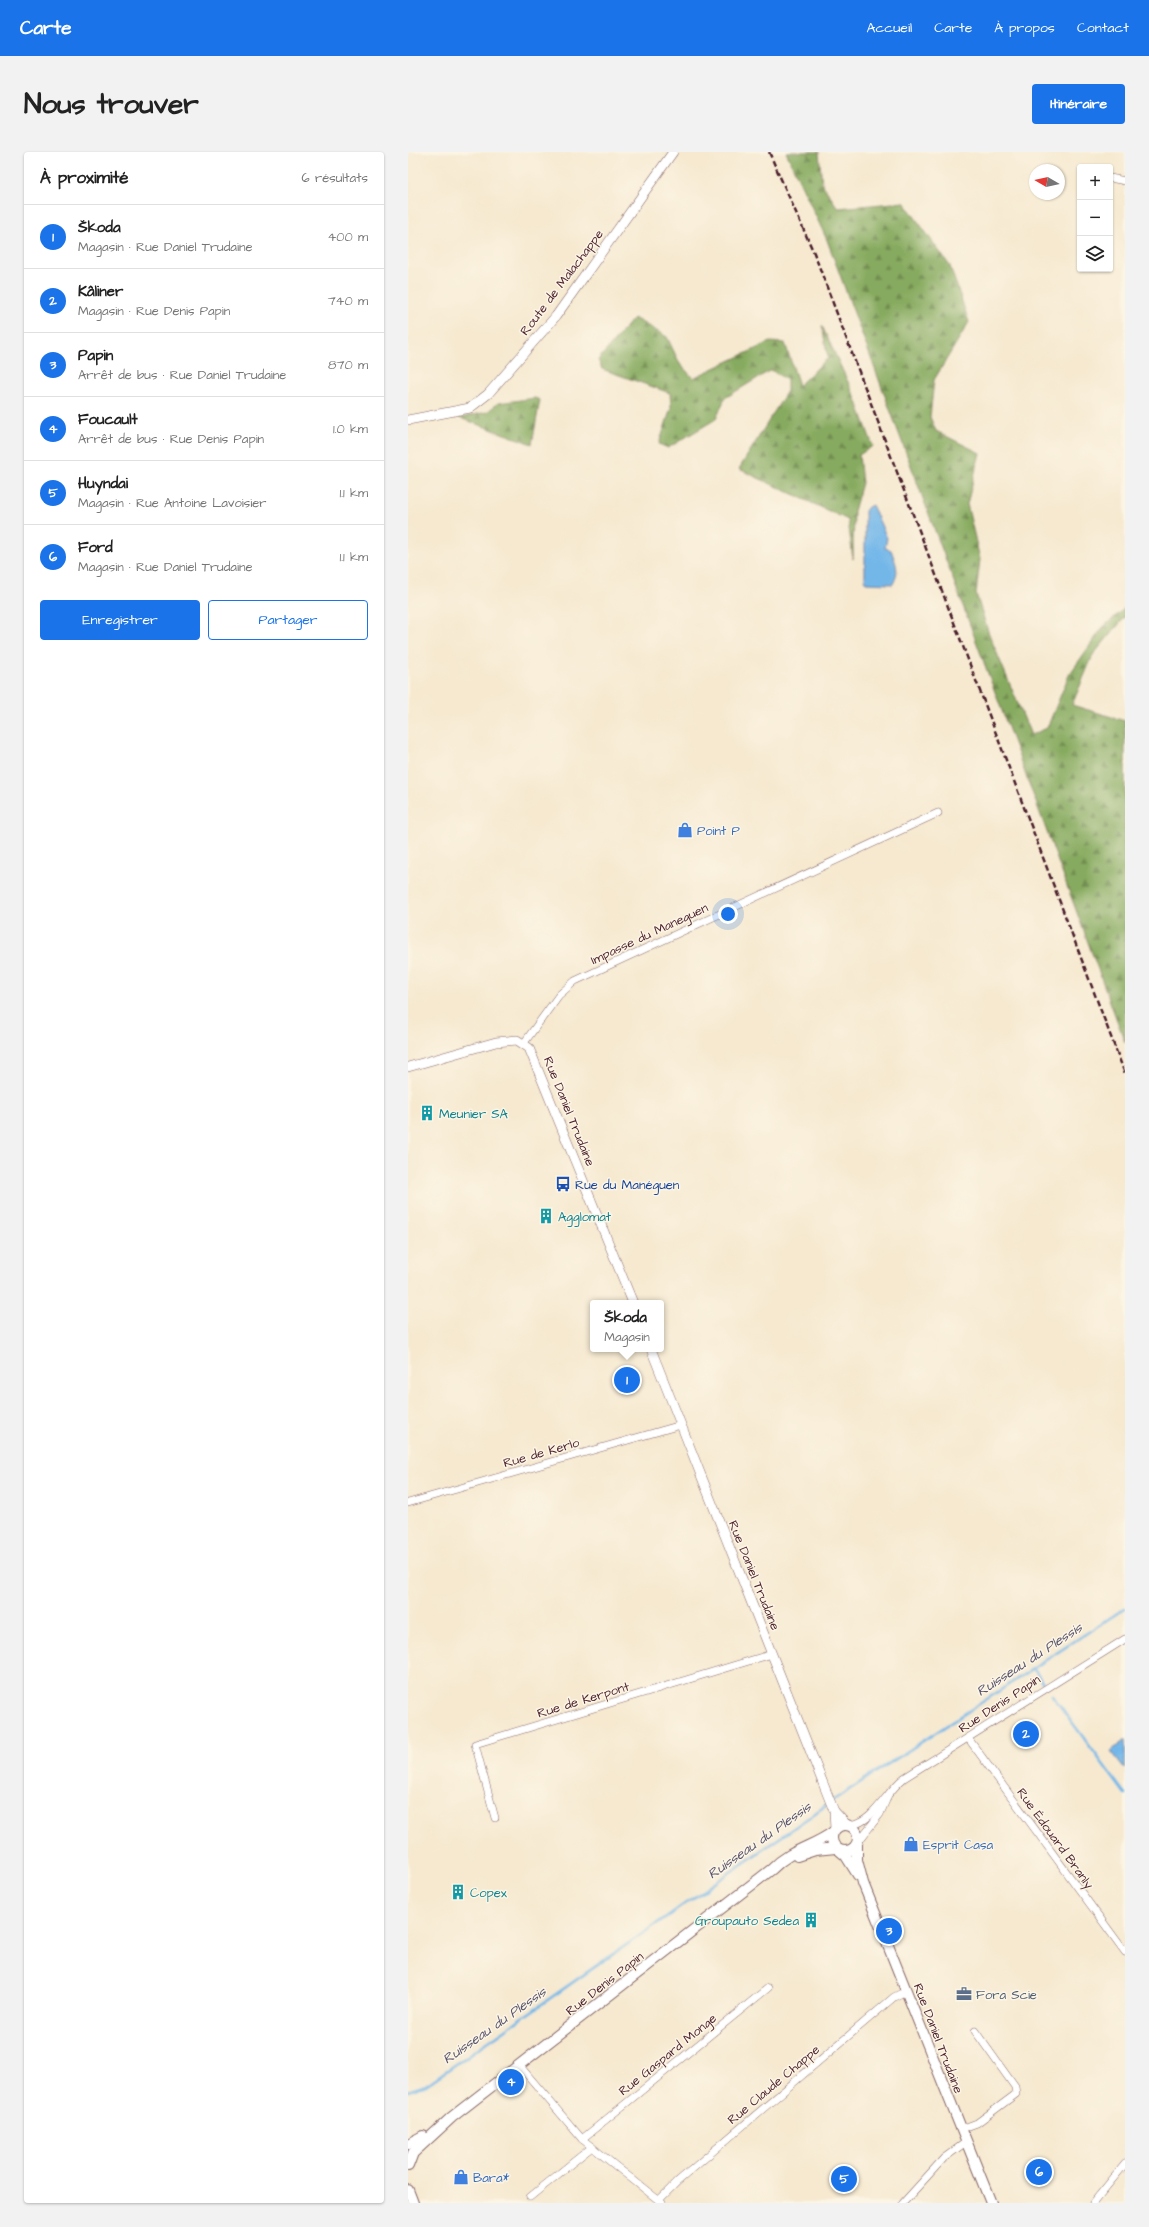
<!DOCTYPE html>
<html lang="fr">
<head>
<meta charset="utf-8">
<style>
  body { margin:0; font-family:"Architects Daughter",sans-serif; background:#f2f2f2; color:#222 }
  .controls { position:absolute; right:12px; top:12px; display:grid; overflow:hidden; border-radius:4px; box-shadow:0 1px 3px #0004 }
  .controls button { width:36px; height:36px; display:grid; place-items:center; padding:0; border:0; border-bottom:1px solid #e0e0e0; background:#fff; color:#222; font:20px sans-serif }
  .compass { position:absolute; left:621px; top:12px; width:36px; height:36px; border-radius:50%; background:#fff; box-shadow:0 1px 3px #0004; rotate:279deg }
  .you { position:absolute; left:320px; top:762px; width:14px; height:14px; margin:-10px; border:3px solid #fff; border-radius:50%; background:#1a73e8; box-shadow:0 0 0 6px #1a73e833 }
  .badge { display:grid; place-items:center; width:26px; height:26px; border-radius:50%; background:#1a73e8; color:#fff; font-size:13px; font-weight:700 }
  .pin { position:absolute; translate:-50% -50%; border:2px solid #fff; box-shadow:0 1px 4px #0006 }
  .popup { position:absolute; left:182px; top:1148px; width:74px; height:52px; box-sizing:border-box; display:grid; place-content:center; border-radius:4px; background:#fff; filter:drop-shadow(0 1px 3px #0005); font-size:13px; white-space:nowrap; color:#767676 }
  .popup b { font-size:15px; color:#222 }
  .popup::after { content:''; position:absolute; left:50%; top:100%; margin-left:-8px; border:8px solid transparent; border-top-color:#fff }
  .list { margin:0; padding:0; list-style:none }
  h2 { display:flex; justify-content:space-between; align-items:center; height:52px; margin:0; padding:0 16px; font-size:17px }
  h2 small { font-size:13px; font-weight:400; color:#767676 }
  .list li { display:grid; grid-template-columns:26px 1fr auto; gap:12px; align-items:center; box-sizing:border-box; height:64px; padding:0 16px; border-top:1px solid #e0e0e0 }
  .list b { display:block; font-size:15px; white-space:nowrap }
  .list p { margin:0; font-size:13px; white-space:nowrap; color:#767676 }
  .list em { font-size:13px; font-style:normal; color:#767676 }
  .actions { display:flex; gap:8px; padding:12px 16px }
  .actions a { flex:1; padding:9px 0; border:1px solid #1a73e8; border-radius:4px; text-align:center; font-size:14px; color:#1a73e8 }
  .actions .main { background:#1a73e8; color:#fff }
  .icon { flex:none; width:22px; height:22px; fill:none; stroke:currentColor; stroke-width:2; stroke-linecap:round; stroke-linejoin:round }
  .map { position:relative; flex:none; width:717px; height:2051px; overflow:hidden; border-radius:4px }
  header { display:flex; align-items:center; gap:24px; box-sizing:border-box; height:56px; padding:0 20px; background:#1a73e8; color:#fff }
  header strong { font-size:19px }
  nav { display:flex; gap:22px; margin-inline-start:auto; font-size:14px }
  .intro { display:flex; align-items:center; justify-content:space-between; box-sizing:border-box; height:96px; padding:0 24px }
  h1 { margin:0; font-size:28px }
  .button { padding:10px 18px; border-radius:4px; background:#1a73e8; color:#fff; font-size:14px; font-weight:700 }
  main { display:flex; gap:24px; padding:0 24px }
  aside { flex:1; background:#fff; border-radius:4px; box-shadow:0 1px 3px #0004 }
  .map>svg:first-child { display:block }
  .forest { fill:url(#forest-firs); stroke:#686445 }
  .water { fill:#73b7e9; stroke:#5e6b8a }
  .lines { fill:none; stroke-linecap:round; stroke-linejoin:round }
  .stream { stroke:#73b7e9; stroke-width:2.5 }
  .minor-casing { stroke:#866665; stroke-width:8 }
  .tertiary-casing { stroke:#866665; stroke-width:10 }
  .secondary-casing { stroke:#866665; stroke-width:12 }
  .minor { stroke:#fff; stroke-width:7 }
  .tertiary { stroke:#fff; stroke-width:9 }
  .secondary { stroke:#fff; stroke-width:10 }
  .rail { stroke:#4a1f2b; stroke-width:2.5; stroke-dasharray:6 3; stroke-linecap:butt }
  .labels { text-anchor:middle; stroke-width:3; stroke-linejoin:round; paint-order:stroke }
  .street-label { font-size:13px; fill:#4a1f2b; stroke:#fcf5e5 }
  .shop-label { font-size:13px; fill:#366cbe; stroke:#fcf5e5; text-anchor:start }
  .culture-label { font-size:13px; fill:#0d838f; stroke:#fcf5e5; text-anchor:start }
  .transit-label { font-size:13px; fill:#164399; stroke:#fcf5e5; text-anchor:start }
  .service-label { font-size:13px; fill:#4e5e75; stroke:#fcf5e5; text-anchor:start }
  .water-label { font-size:14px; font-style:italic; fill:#58546e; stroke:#fcf5e5 }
</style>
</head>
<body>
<header>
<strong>Carte</strong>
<nav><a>Accueil</a><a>Carte</a><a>À propos</a><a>Contact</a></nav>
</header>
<div class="intro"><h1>Nous trouver</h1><a class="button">Itinéraire</a></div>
<main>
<aside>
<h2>À proximité<small>6 résultats</small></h2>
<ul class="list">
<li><span class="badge">1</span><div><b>Škoda</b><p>Magasin · Rue Daniel Trudaine</p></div><em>400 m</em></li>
<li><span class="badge">2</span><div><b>Kâliner</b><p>Magasin · Rue Denis Papin</p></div><em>740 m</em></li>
<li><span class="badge">3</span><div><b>Papin</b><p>Arrêt de bus · Rue Daniel Trudaine</p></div><em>870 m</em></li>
<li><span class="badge">4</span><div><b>Foucault</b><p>Arrêt de bus · Rue Denis Papin</p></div><em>1.0 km</em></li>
<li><span class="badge">5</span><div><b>Huyndai</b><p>Magasin · Rue Antoine Lavoisier</p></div><em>1.1 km</em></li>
<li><span class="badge">6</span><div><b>Ford</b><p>Magasin · Rue Daniel Trudaine</p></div><em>1.1 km</em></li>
</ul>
<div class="actions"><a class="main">Enregistrer</a><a>Partager</a></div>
</aside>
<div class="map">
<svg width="717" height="2051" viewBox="0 0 717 2051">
  <defs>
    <pattern id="forest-firs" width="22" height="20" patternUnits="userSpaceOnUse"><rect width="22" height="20" fill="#86aa5f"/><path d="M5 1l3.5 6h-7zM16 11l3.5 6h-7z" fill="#708a4f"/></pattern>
  </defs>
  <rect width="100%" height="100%" fill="#fcf5e5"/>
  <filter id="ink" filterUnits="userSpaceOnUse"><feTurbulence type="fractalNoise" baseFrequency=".025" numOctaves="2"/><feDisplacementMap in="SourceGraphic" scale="8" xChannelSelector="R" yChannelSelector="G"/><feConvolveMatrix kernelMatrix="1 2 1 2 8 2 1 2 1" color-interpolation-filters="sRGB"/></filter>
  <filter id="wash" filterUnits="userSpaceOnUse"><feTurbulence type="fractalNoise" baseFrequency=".012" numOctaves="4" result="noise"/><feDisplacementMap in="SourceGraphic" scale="16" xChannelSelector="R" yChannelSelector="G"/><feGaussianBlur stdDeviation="0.9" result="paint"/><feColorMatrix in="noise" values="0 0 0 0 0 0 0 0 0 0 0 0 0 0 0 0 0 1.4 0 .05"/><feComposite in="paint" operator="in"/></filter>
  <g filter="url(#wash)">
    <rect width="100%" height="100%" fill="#f6e9d0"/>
    <g class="forest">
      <polygon points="378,0 411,0 414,32 430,56 496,50 542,114 561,170 526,228 522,265 528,279 572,301 559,352 572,407 568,442 581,482 623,583 639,576 661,523 695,475 717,456 717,465 685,503 664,553 717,569 717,890 419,88"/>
      <polygon points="226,166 259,185 272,212 285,226 362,190 377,191 391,233 420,206 414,174 448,247 465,294 451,303 454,331 446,359 445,407 440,368 331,317 379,239 379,228 363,218 317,246 308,267 260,296 251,292 263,256 262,241 194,217 190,208"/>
      <polygon points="127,246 132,248 124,292 52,266 79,260 90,251"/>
    </g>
    <g class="water">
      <path d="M 464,353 L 479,386 L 477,396 L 483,398 C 488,411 492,419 485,432 L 458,431 L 457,429 L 457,359 L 460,355 Z"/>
      <polygon points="717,1588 717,1617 703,1599"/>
    </g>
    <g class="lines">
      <g class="stream">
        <polyline points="625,1516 635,1531"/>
        <polyline points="644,1543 717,1642"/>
        <polyline points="424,1649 717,1456"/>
        <polyline points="0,1939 18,1933 420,1652"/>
      </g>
    </g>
  </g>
  <g filter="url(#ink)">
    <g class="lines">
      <defs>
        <g id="minor">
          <polyline points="702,26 717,29"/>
          <polyline points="116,891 151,843 167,829 530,661"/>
          <polyline points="0,1351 273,1273"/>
          <polyline points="560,1586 717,1800"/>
          <polyline points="87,1666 67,1592 364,1502"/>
          <path d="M 442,1674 C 467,1669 477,1641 496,1626 L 717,1487"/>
          <polyline points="450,1690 472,1662 479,1646"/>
          <polyline points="111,1913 174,1987 254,2051"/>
          <polyline points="553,1977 569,1971 608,1942 607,1935 567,1879"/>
          <polyline points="174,1987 360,1836"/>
          <polyline points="122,2045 184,1995"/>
          <polyline points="251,2048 269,2030 486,1845 498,1839"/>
          <polyline points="495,2051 536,2006 558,1990"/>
          <polyline points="685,2051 717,2012"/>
        </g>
        <g id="tertiary">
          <polyline points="0,268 62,256 80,242 148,164 265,0"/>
          <polyline points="0,915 88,890 109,888 121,896 225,1151"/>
          <polyline points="243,1197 426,1659 427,1677"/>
          <polyline points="426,1659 439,1673"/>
        </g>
        <g id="secondary">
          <circle cx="437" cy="1686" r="13"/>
          <polyline points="449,1693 449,1708 455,1731 583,2051"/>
          <polyline points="432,1699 438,1704 450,1723"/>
          <polyline points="389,1704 407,1698 428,1696"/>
          <polyline points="0,1992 15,1984"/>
          <path d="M 0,2014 L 5,2001 L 44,1965 L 364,1717 C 383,1697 405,1695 425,1680"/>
          <polyline points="0,2038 5,2051"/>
        </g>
      </defs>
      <use href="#minor" class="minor-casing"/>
      <use href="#tertiary" class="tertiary-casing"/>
      <use href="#secondary" class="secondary-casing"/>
      <use href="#minor" class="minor"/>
      <use href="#tertiary" class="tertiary"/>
      <use href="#secondary" class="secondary"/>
      <polyline class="rail" points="361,0 406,101 717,922"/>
    </g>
  </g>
  <defs>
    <symbol id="shop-bare" viewBox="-9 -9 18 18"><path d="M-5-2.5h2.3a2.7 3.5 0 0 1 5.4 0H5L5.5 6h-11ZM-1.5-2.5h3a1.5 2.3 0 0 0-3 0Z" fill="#3f7fe0" stroke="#fcf5e5" stroke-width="2.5" paint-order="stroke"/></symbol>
    <symbol id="building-bare" viewBox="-9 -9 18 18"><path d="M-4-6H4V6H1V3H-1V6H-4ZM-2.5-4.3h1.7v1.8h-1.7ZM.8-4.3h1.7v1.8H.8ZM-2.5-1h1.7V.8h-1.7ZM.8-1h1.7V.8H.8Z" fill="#0f9aa8" stroke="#fcf5e5" stroke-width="2.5" paint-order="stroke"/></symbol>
    <symbol id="bus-bare" viewBox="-9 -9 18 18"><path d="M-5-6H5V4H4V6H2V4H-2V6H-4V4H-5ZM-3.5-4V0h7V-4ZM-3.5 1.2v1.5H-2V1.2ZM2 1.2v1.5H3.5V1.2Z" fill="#1a4fb4" stroke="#fcf5e5" stroke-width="2.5" paint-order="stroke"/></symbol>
    <symbol id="office-bare" viewBox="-9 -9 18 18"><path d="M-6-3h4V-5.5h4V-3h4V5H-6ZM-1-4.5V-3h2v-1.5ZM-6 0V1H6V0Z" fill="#5c6f8a" stroke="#fcf5e5" stroke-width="2.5" paint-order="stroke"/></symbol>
  </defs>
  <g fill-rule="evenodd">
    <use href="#shop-bare" x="266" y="667" width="22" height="22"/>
    <use href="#building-bare" x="8" y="950" width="22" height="22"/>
    <use href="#bus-bare" x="144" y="1021" width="22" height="22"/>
    <use href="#building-bare" x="127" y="1053" width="22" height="22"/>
    <use href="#shop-bare" x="492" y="1681" width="22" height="22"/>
    <use href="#building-bare" x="39" y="1729" width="22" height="22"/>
    <use href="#building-bare" x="392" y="1757" width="22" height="22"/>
    <use href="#office-bare" x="545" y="1831" width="22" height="22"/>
    <use href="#shop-bare" x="42" y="2014" width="22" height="22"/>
  </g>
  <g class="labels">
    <g class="street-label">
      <text transform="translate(153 130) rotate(-53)" y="5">Route de Malachappe</text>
      <text transform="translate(241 781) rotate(-25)" y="5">Impasse du Maneguen</text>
      <text transform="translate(162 959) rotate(68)" y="5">Rue Daniel Trudaine</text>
      <text transform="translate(133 1300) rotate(-16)" y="5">Rue de Kerlo</text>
      <text transform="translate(347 1423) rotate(68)" y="5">Rue Daniel Trudaine</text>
      <text transform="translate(175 1547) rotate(-17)" y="5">Rue de Kerpont</text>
      <text transform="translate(591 1551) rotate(-33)" y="5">Rue Denis Papin</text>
      <text transform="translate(648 1686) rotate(54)" y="5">Rue Édouard Branly</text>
      <text transform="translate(196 1831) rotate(-38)" y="5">Rue Denis Papin</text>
      <text transform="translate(531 1886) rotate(69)" y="5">Rue Daniel Trudaine</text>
      <text transform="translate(259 1902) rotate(-39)" y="5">Rue Gaspard Monge</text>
      <text transform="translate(365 1932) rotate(-40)" y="5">Rue Claude Chappe</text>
    </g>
    <g class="shop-label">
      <text x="289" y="683">Point P</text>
      <text x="515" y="1697">Esprit Casa</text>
      <text x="65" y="2030">Bara*</text>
    </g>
    <g class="culture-label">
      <text x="31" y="966">Meunier SA</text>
      <text x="150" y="1069">Agglomat</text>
      <text x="62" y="1745">Copex</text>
      <text x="391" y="1773" text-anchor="end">Groupauto Sedea</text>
    </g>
    <g class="transit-label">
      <text x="167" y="1037">Rue du Manéguen</text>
    </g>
    <g class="service-label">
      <text x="568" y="1847">Fora Scie</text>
    </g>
    <g class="water-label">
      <text transform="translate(621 1507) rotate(-33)" y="5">Ruisseau du Plessis</text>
      <text transform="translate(351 1688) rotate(-35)" y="5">Ruisseau du Plessis</text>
      <text transform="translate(86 1873) rotate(-35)" y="5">Ruisseau du Plessis</text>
    </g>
  </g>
</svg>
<div class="controls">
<button>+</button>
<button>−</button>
<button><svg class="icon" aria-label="layers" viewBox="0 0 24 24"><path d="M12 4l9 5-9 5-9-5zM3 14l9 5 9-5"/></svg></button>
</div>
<svg class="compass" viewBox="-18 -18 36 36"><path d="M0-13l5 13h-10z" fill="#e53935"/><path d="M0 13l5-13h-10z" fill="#767676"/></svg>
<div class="you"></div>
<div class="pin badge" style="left:219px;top:1228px">1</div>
<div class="popup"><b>Škoda</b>Magasin</div>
<div class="pin badge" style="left:618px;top:1582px">2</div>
<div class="pin badge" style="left:481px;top:1779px">3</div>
<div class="pin badge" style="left:103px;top:1930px">4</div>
<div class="pin badge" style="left:436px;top:2027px">5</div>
<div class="pin badge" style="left:631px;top:2020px">6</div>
</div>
</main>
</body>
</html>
